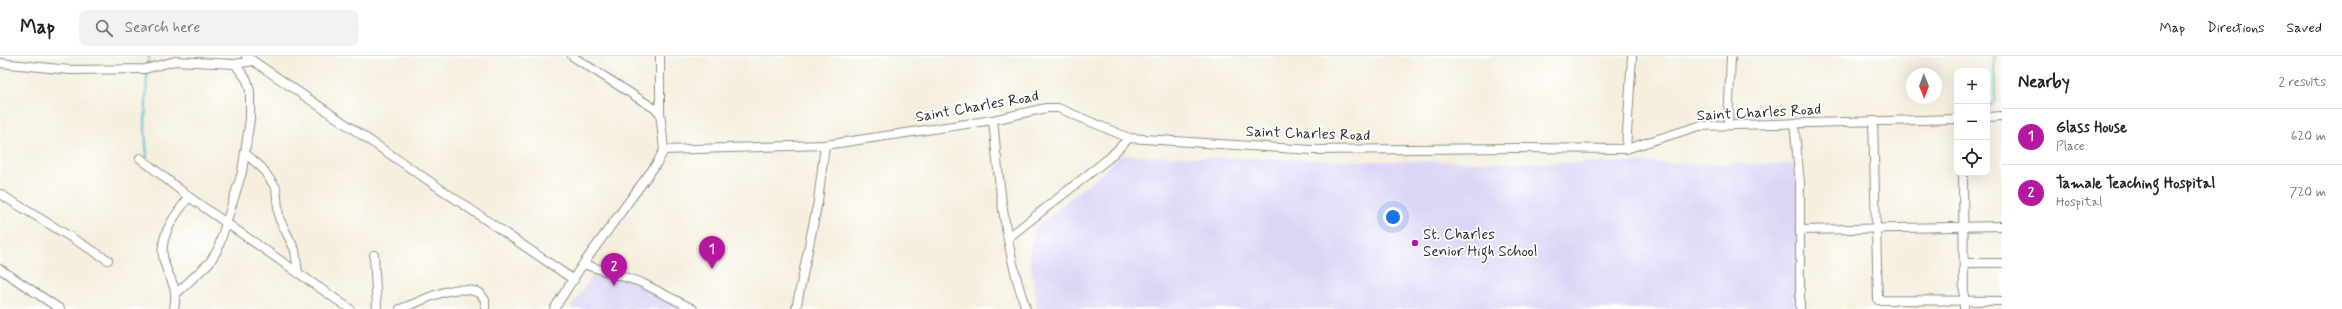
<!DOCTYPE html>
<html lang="en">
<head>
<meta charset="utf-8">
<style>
  body { margin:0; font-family:Mynerve,sans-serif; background:#f2f2f2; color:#222 }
  .controls { position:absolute; right:12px; top:12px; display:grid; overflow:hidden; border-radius:8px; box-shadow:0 4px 16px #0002 }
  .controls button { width:36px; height:36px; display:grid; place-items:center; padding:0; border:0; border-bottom:1px solid #e0e0e0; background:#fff; color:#222; font:20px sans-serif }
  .compass { position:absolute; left:1906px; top:12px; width:36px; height:36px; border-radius:50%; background:#fff; box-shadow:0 4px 16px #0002; rotate:179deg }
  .you { position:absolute; left:1393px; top:161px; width:14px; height:14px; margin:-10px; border:3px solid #fff; border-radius:50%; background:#1a73e8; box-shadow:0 0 0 6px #1a73e833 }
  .badge { display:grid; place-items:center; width:26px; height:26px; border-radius:50%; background:#b5179e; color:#fff; font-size:13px; font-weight:700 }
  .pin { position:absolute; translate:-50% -33px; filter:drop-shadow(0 1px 2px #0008) }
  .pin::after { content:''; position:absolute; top:21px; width:14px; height:12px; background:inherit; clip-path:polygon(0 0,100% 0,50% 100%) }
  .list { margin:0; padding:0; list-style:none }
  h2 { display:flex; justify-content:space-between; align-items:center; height:52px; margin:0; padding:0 16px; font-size:17px }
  h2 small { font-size:13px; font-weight:400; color:#767676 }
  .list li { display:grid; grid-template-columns:26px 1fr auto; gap:12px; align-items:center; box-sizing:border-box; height:56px; padding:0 16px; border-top:1px solid #e0e0e0 }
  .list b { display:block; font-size:15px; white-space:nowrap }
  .list p { margin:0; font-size:13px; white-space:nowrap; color:#767676 }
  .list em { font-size:13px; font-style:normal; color:#767676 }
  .icon { flex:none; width:22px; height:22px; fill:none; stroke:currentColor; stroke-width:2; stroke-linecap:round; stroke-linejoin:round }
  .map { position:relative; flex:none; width:2002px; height:253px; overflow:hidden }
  header { display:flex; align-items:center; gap:24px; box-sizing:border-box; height:56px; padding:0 20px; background:#fff; border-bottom:1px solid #e0e0e0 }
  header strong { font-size:19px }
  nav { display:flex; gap:22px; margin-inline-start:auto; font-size:14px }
  .search { width:280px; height:36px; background:#f2f2f2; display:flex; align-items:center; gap:10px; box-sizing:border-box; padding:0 14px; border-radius:8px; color:#767676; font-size:15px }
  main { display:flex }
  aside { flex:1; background:#fff }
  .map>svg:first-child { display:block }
  .built { fill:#ddd5f6 }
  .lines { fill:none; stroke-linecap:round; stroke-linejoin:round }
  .stream { stroke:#54bed0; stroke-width:2 }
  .minor-casing { stroke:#908d84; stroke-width:10 }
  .minor { stroke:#fff; stroke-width:8 }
  .poi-dot { fill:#b5179e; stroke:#fff; stroke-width:1.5 }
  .labels { text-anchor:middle; stroke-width:3.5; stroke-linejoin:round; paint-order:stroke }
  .street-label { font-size:15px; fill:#2b2b2b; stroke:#fff }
  .poi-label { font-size:15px; fill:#2b2b2b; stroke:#fff; text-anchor:start }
</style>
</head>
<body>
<header>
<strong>Map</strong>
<div class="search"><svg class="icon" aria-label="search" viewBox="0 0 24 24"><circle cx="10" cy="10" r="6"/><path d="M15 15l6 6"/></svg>Search here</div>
<nav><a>Map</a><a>Directions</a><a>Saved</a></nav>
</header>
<main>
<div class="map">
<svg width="2002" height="253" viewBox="0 0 2002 253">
  <rect width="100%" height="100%" fill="#fff"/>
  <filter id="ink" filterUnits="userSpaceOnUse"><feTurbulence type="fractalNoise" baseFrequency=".025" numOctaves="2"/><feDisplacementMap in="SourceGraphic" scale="8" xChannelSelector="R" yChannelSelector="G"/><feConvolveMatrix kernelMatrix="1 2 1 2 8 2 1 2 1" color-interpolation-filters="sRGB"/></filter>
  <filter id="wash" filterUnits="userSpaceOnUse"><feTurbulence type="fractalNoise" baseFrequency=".012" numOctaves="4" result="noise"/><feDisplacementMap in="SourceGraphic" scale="16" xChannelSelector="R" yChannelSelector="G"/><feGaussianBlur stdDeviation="0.9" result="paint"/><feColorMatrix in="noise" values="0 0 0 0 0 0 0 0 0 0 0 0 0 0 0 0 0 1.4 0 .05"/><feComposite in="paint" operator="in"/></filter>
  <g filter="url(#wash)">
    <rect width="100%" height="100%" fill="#f6efde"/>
    <g class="built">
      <polygon points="1122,99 1367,105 1798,108 1798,253 1038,253 1029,200 1035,173"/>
      <polygon points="601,207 683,253 570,253"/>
    </g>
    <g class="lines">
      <g class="stream">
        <polyline points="148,9 149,0"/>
        <polyline points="147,16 145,73 147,102"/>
        <polyline points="1987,53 1995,44 1994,0"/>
      </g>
    </g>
  </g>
  <g filter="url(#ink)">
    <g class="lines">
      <defs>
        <g id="minor">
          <polyline points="246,0 574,224"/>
          <polyline points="572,0 660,56"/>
          <polyline points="0,7 70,14 145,13 175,5 235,8 253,5"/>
          <polyline points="1987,61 2002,60"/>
          <path d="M 993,64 C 999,127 1005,193 1026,253"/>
          <polyline points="1873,65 1878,244 2002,245"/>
          <polyline points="1794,67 1800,127 1800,253"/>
          <polyline points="1728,69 1731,0"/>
          <polyline points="1626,93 1632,0"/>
          <polyline points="664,94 825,89 993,64 1046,52 1058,52 1129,82 1312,94 1516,92 1626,93 1699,70 1957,63"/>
          <polyline points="245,97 262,112 276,132 279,162 295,194 298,217"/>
          <polyline points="140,102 189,141 350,253"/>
          <polyline points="1963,117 1964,253"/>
          <polyline points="0,138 108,204"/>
          <polyline points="1800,174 2002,170"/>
          <polyline points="1009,181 1109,102 1129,82"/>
          <polyline points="374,199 377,253"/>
          <polyline points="1964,207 2002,207"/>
          <polyline points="583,208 640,226 693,253"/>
          <polyline points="0,213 60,253"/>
          <polyline points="177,237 210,206 218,193 242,116 250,63 250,35 247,24 235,8"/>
          <path d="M 174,253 C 178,230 172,229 165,209 C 156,183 174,160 189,141"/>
          <path d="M 400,253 C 427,244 450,226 480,237 L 485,244 L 485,253"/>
          <polyline points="554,253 583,208 657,107 664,94 660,56 660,0"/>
          <polyline points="796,253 818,145 825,89"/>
        </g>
      </defs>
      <use href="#minor" class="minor-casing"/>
      <use href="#minor" class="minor"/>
    </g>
  </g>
  <circle class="poi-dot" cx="1415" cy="187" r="4"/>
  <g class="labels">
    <g class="street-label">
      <text transform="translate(977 50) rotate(-10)" y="5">Saint Charles Road</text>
      <text transform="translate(1759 56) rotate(-3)" y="5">Saint Charles Road</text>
      <text transform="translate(1308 77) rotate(2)" y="5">Saint Charles Road</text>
    </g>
    <g class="poi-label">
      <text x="1423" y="183">St. Charles<tspan x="1423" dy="17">Senior High School</tspan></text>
    </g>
  </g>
</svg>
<div class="controls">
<button>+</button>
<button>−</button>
<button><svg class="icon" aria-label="locate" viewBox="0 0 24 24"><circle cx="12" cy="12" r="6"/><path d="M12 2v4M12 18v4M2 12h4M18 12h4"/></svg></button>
</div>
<svg class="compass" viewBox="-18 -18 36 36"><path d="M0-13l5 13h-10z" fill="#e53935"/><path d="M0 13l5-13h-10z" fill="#767676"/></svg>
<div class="you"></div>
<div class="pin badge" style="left:712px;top:213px">1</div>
<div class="pin badge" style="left:614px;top:230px">2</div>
</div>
<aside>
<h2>Nearby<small>2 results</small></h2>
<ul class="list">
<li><span class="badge">1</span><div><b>Glass House</b><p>Place</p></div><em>620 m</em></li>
<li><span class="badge">2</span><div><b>Tamale Teaching Hospital</b><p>Hospital</p></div><em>720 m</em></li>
</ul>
</aside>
</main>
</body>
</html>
